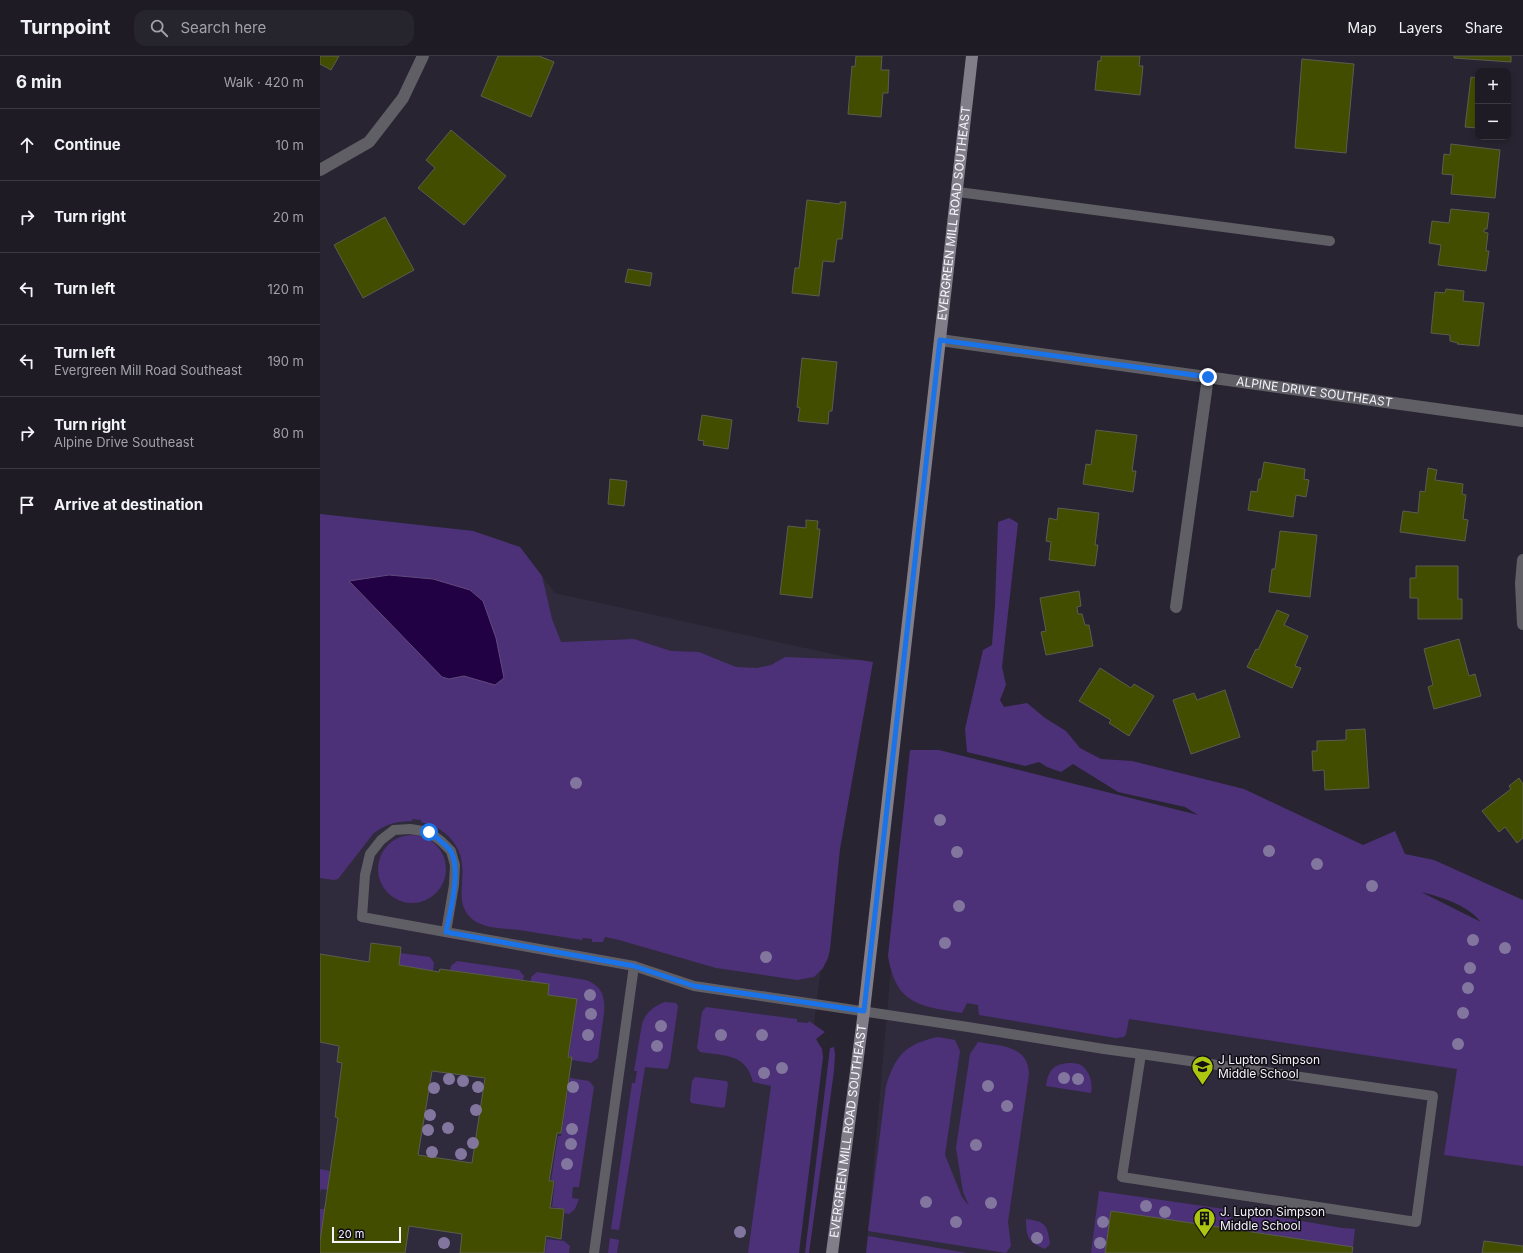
<!DOCTYPE html>
<html lang="en">
<head>
<meta charset="utf-8">
<style>
  body { margin:0; font-family:Inter,sans-serif; background:#26242d; color:#f1f3f6 }
  .controls { position:absolute; right:12px; top:12px; display:grid; overflow:hidden; border-radius:8px; box-shadow:0 2px 6px #0003 }
  .controls button { width:36px; height:36px; display:grid; place-items:center; padding:0; border:0; border-bottom:1px solid #3c3942; background:#1e1b25; color:#f1f3f6; font:20px sans-serif }
  .scale { position:absolute; left:12px; bottom:10px; width:69px; box-sizing:border-box; padding-left:4px; border:2px solid #f5f3fc; border-top:0; font-size:11px; line-height:14px; white-space:nowrap; color:#f5f3fc; -webkit-text-stroke:3px #100e14; paint-order:stroke }
  .stop { position:absolute; width:12px; height:12px; margin:-9px; border:3px solid #1a73e8; border-radius:50%; background:#fff }
  .stop.end { background:#1a73e8; border-color:#fff; box-shadow:0 1px 4px #0008 }
  .list { margin:0; padding:0; list-style:none }
  h2 { display:flex; justify-content:space-between; align-items:center; height:52px; margin:0; padding:0 16px; font-size:17px }
  h2 small { font-size:13px; font-weight:400; color:#a1a1a7 }
  .list li { display:grid; grid-template-columns:26px 1fr auto; gap:12px; align-items:center; box-sizing:border-box; height:72px; padding:0 16px; border-top:1px solid #3c3942 }
  .list b { display:block; font-size:15px; white-space:nowrap }
  .list p { margin:0; font-size:13px; white-space:nowrap; color:#a1a1a7 }
  .list em { font-size:13px; font-style:normal; color:#a1a1a7 }
  .icon { flex:none; width:22px; height:22px; fill:none; stroke:currentColor; stroke-width:2; stroke-linecap:round; stroke-linejoin:round }
  .map { position:relative; flex:none; width:1203px; height:1197px; overflow:hidden }
  header { display:flex; align-items:center; gap:24px; box-sizing:border-box; height:56px; padding:0 20px; background:#1e1b25; border-bottom:1px solid #3c3942 }
  header strong { font-size:19px }
  nav { display:flex; gap:22px; margin-inline-start:auto; font-size:14px }
  .search { width:280px; height:36px; background:#26242d; display:flex; align-items:center; gap:10px; box-sizing:border-box; padding:0 14px; border-radius:12px; color:#a1a1a7; font-size:15px }
  main { display:flex }
  aside { flex:1; background:#1e1b25 }
  .map>svg:first-child { display:block }
  .built { fill:#302a3d }
  .green { fill:#4d3178; fill-rule:evenodd }
  .water { fill:#210044; stroke:#61497b }
  .building { fill:#424d00; stroke:#5a5e4f; fill-rule:evenodd }
  .lines { fill:none; stroke-linecap:round; stroke-linejoin:round }
  .lane { stroke:#605f65; stroke-width:10 }
  .street { stroke:#605f65; stroke-width:12 }
  .secondary { stroke:#817e89; stroke-width:12 }
  .tree { fill:#82769e }
  .route { stroke:#1a73e8; stroke-width:5 }
  .labels { text-anchor:middle; stroke-width:3; stroke-linejoin:round; paint-order:stroke }
  .street-label { font-size:12px; fill:#f5f3fc; stroke:#100e14 }
  .poi-label { font-size:12px; fill:#f5f3fc; stroke:#100e14; text-anchor:start }
</style>
</head>
<body>
<header>
<strong>Turnpoint</strong>
<div class="search"><svg class="icon" aria-label="search" viewBox="0 0 24 24"><circle cx="10" cy="10" r="6"/><path d="M15 15l6 6"/></svg>Search here</div>
<nav><a>Map</a><a>Layers</a><a>Share</a></nav>
</header>
<main>
<aside>
<h2>6 min<small>Walk · 420 m</small></h2>
<ul class="list">
<li><svg class="icon" aria-label="ahead" viewBox="0 0 24 24"><path d="M12 20V5M6 11l6-6 6 6"/></svg><div><b>Continue</b></div><em>10 m</em></li>
<li><svg class="icon" aria-label="right" viewBox="0 0 24 24"><path d="M7 20v-9h11M14 6l5 5-5 5"/></svg><div><b>Turn right</b></div><em>20 m</em></li>
<li><svg class="icon" aria-label="left" viewBox="0 0 24 24"><path d="M17 20v-9H6M10 6l-5 5 5 5"/></svg><div><b>Turn left</b></div><em>120 m</em></li>
<li><svg class="icon" aria-label="left" viewBox="0 0 24 24"><path d="M17 20v-9H6M10 6l-5 5 5 5"/></svg><div><b>Turn left</b><p>Evergreen Mill Road Southeast</p></div><em>190 m</em></li>
<li><svg class="icon" aria-label="right" viewBox="0 0 24 24"><path d="M7 20v-9h11M14 6l5 5-5 5"/></svg><div><b>Turn right</b><p>Alpine Drive Southeast</p></div><em>80 m</em></li>
<li><svg class="icon" aria-label="arrive" viewBox="0 0 24 24"><path d="M6 21V4h12l-3 4 3 4H6"/></svg><div><b>Arrive at destination</b></div></li>
</ul>
</aside>
<div class="map">
<svg width="1203" height="1197" viewBox="0 0 1203 1197">
  <rect width="100%" height="100%" fill="#282431"/>
  <g class="built">
    <polygon points="0,458 153,475 200,491 235,537 540,604 465,1197 0,1197"/>
    <polygon points="590,694 619,694 1005,791 1203,886 1203,1197 546,1197"/>
  </g>
  <g class="green">
    <path d="M 0,458 L 153,475 L 200,491 L 222,520 L 232,563 L 241,586 L 314,583 L 351,595 L 379,596 L 416,611 L 437,612 L 451,609 L 465,601 L 540,604 L 553,606 L 520,793 L 510,893 L 508,902 L 503,912 L 494,921 L 477,924 L 396,912 L 299,884 L 285,881 L 283,886 L 272,886 L 272,883 L 263,882 L 262,884 C 241,881 220,877 199,874 C 184,872 164,873 152,863 C 128,842 157,811 130,782 C 122,773 113,769 101,766 L 101,764 L 92,763 L 92,765 C 77,765 65,768 53,778 L 18,823 L 14,824 L 0,822 Z"/>
    <path d="M 689,462 L 698,467 L 682,611 L 686,629 L 680,644 L 684,651 L 707,647 L 725,662 L 746,675 L 760,692 L 781,703 L 812,705 L 924,733 L 1043,789 L 1075,775 L 1085,798 L 1114,804 L 1203,844 L 1203,1110 L 1124,1099 L 1137,1013 L 809,963 L 806,978 L 804,981 L 796,982 L 659,959 L 658,949 L 647,947 L 642,957 C 600,950 576,949 568,900 L 590,694 L 619,694 L 878,759 L 865,751 L 798,736 L 753,708 L 741,716 L 727,711 L 719,706 L 705,710 L 647,696 L 645,673 L 663,594 L 672,589 L 675,549 L 678,466 ZM 1101,836 C 1122,841 1147,849 1161,866 Z"/>
    <circle cx="92" cy="813" r="34"/>
    <polygon points="80,897 110,901 114,907 113,915 79,909"/>
    <polygon points="137,905 199,914 204,920 203,924 130,914 131,910"/>
    <path d="M 217,916 L 266,924 C 289,933 285,951 282,971 C 281,981 279,992 278,1002 L 271,1007 L 252,1004 L 252,1001 L 249,1000 L 257,943 L 228,939 L 229,928 L 211,926 L 211,921 Z"/>
    <path d="M 345,946 L 356,947 L 358,950 L 350,1006 L 348,1012 L 346,1013 L 325,1011 L 299,1174 L 291,1173 L 312,1027 L 315,1027 L 317,1015 L 314,1015 L 322,968 C 326,956 334,950 345,946 Z"/>
    <path d="M 386,951 L 477,963 L 477,966 L 488,967 L 489,965 L 505,976 L 496,983 L 502,993 L 503,1001 L 479,1197 L 428,1197 L 451,1030 L 433,1026 C 426,997 404,1000 380,996 L 377,992 L 382,956 Z"/>
    <path d="M 618,981 L 635,984 L 640,995 L 625,1099 L 642,1141 L 649,1150 L 643,1136 L 636,1092 L 650,998 L 658,986 C 680,990 708,989 709,1018 L 688,1166 L 691,1190 L 686,1197 L 548,1175 L 566,1030 C 576,998 586,988 618,981 Z"/>
    <polygon points="514,991 515,998 514,1015 489,1197 485,1197 510,992"/>
    <path d="M 752,1007 C 755,1007 759,1008 761,1009 C 770,1015 773,1028 771,1037 L 726,1030 C 728,1013 735,1007 752,1007 Z"/>
    <polygon points="375,1021 406,1025 408,1027 405,1050 403,1052 371,1047 370,1044 372,1025"/>
    <polygon points="250,1022 269,1025 274,1031 259,1131 253,1131 252,1142 259,1143 255,1153 249,1158 244,1157 245,1153 232,1151 235,1125 231,1124 238,1080 241,1080"/>
    <polygon points="0,1113 10,1115 8,1134 1,1133 0,1137"/>
    <polygon points="779,1135 904,1153 911,1161 910,1173 791,1155 785,1197 771,1197"/>
    <polygon points="0,1153 5,1153 0,1185"/>
    <polygon points="935,1157 1022,1172 1035,1173 1033,1191 929,1175 932,1159"/>
    <path d="M 706,1163 C 726,1166 727,1168 730,1188 L 725,1193 C 708,1186 706,1181 706,1163 Z"/>
    <polygon points="548,1180 647,1197 546,1197"/>
    <polygon points="290,1182 299,1184 297,1197 288,1197"/>
    <polygon points="227,1183 244,1185 250,1190 249,1197 225,1197"/>
  </g>
  <polygon class="water" points="69,519 113,523 150,534 163,545 176,582 184,622 175,629 144,620 129,623 122,621 29,525"/>
  <g class="building">
    <polygon points="0,0 19,0 11,14 0,8"/>
    <polygon points="178,0 219,0 234,6 211,61 161,40"/>
    <polygon points="536,0 562,0 561,14 569,14 568,37 563,37 561,61 528,58 532,10 535,11"/>
    <polygon points="781,0 820,0 819,10 823,10 820,39 775,34 778,5 781,5"/>
    <polygon points="1134,0 1191,0 1191,6 1134,2"/>
    <polygon points="982,3 1034,8 1026,97 975,92"/>
    <polygon points="1151,21 1158,22 1158,72 1145,71"/>
    <polygon points="131,74 186,120 144,169 98,132 115,112 106,104"/>
    <polygon points="1131,88 1180,94 1175,142 1131,138 1133,119 1122,118 1124,98 1130,99"/>
    <polygon points="487,144 520,148 520,146 526,146 522,183 517,183 514,206 503,205 499,240 472,237 475,212 479,212"/>
    <polygon points="1131,153 1169,157 1167,173 1164,173 1164,176 1168,177 1166,195 1169,195 1166,215 1118,209 1121,189 1109,187 1112,165 1129,167"/>
    <polygon points="65,161 94,214 43,242 14,189"/>
    <polygon points="308,213 332,217 330,230 305,226"/>
    <polygon points="1126,233 1144,235 1143,245 1164,247 1159,290 1137,288 1138,287 1130,285 1130,279 1111,277 1115,236 1125,237"/>
    <polygon points="482,302 517,306 512,355 509,355 508,368 478,365 480,352 477,351"/>
    <polygon points="382,359 412,364 408,393 383,389 384,385 378,384"/>
    <polygon points="776,374 817,379 812,415 816,415 813,436 763,428 766,408 771,409"/>
    <polygon points="944,406 985,413 984,423 989,424 986,441 976,439 973,461 928,454 931,435 937,436 939,423 941,423"/>
    <polygon points="1108,412 1117,414 1115,424 1143,428 1142,438 1146,439 1143,463 1148,464 1145,485 1080,476 1083,455 1098,457 1100,435 1105,436"/>
    <polygon points="290,423 307,425 304,450 288,448"/>
    <polygon points="738,452 779,457 775,489 778,489 775,510 729,504 731,486 726,485 729,462 737,464"/>
    <polygon points="486,464 498,465 497,473 500,473 492,542 460,538 468,470 486,472"/>
    <polygon points="960,475 997,479 990,541 949,536 952,513 955,513"/>
    <polygon points="1096,510 1138,510 1138,543 1142,543 1142,563 1098,563 1098,542 1090,542 1090,522 1096,522"/>
    <polygon points="759,535 761,550 757,551 758,558 762,558 765,569 769,569 773,590 726,599 721,576 726,575 720,542"/>
    <polygon points="957,554 969,559 964,569 988,580 975,610 981,612 972,632 927,611 936,593 938,594"/>
    <polygon points="1139,583 1149,620 1155,618 1161,640 1114,653 1108,631 1113,629 1104,593"/>
    <polygon points="780,612 811,632 814,628 834,640 809,680 789,667 791,664 759,645"/>
    <polygon points="905,634 920,681 871,698 853,644 874,637 877,644"/>
    <polygon points="1045,673 1049,732 1005,734 1004,714 993,715 992,695 997,695 997,685 1026,684 1026,674"/>
    <polygon points="1199,722 1203,728 1203,782 1197,787 1185,771 1179,776 1162,755 1191,733 1189,730"/>
    <path d="M 51,887 L 81,891 L 79,909 L 119,916 L 120,913 L 229,928 L 228,939 L 257,943 L 248,1001 L 252,1001 L 241,1077 L 237,1077 L 229,1125 L 234,1125 L 230,1152 L 244,1153 L 241,1183 L 226,1180 L 224,1197 L 140,1197 L 142,1178 L 89,1170 L 85,1197 L 0,1197 L 0,1185 L 18,1062 L 15,1061 L 22,1007 L 17,1006 L 19,990 L 0,986 L 0,898 L 49,906 ZM 112,1015 L 165,1022 L 152,1107 L 98,1099 Z"/>
    <polygon points="791,1155 1033,1191 1032,1197 785,1197"/>
    <polygon points="1164,1185 1203,1190 1203,1197 1162,1197"/>
  </g>
  <g class="lines">
    <g class="lane">
      <polyline points="638,136 1010,185"/>
      <polyline points="126,876 134,829 135,809 131,795 121,785 109,776 90,773 74,774 61,784 50,798 45,819 42,861 314,910 374,930 648,971 784,993 821,998 1113,1040 1096,1166 802,1121 821,998"/>
      <polyline points="274,1197 314,910"/>
    </g>
    <g class="street">
      <polyline points="0,114 49,86 83,42 103,0"/>
      <path id="s1" d="M 620,284 L 1203,365"/>
      <polyline points="1203,504 1201,527 1203,568"/>
      <polyline points="856,551 888,321"/>
    </g>
    <path class="secondary" id="s2" d="M 512,1197 L 544,955 L 652,0"/>
  </g>
  <g class="tree">
    <circle cx="256" cy="727" r="6"/>
    <circle cx="620" cy="764" r="6"/>
    <circle cx="949" cy="795" r="6"/>
    <circle cx="637" cy="796" r="6"/>
    <circle cx="997" cy="808" r="6"/>
    <circle cx="1052" cy="830" r="6"/>
    <circle cx="639" cy="850" r="6"/>
    <circle cx="1153" cy="884" r="6"/>
    <circle cx="625" cy="887" r="6"/>
    <circle cx="1185" cy="892" r="6"/>
    <circle cx="446" cy="901" r="6"/>
    <circle cx="1150" cy="912" r="6"/>
    <circle cx="1148" cy="932" r="6"/>
    <circle cx="270" cy="939" r="6"/>
    <circle cx="1143" cy="957" r="6"/>
    <circle cx="271" cy="958" r="6"/>
    <circle cx="341" cy="970" r="6"/>
    <circle cx="268" cy="979" r="6"/>
    <circle cx="401" cy="979" r="6"/>
    <circle cx="442" cy="979" r="6"/>
    <circle cx="1138" cy="988" r="6"/>
    <circle cx="337" cy="990" r="6"/>
    <circle cx="462" cy="1012" r="6"/>
    <circle cx="444" cy="1017" r="6"/>
    <circle cx="744" cy="1022" r="6"/>
    <circle cx="129" cy="1023" r="6"/>
    <circle cx="758" cy="1023" r="6"/>
    <circle cx="143" cy="1025" r="6"/>
    <circle cx="668" cy="1030" r="6"/>
    <circle cx="158" cy="1031" r="6"/>
    <circle cx="253" cy="1031" r="6"/>
    <circle cx="114" cy="1032" r="6"/>
    <circle cx="687" cy="1050" r="6"/>
    <circle cx="156" cy="1054" r="6"/>
    <circle cx="110" cy="1059" r="6"/>
    <circle cx="128" cy="1072" r="6"/>
    <circle cx="252" cy="1073" r="6"/>
    <circle cx="108" cy="1074" r="6"/>
    <circle cx="153" cy="1087" r="6"/>
    <circle cx="251" cy="1088" r="6"/>
    <circle cx="656" cy="1089" r="6"/>
    <circle cx="112" cy="1096" r="6"/>
    <circle cx="141" cy="1098" r="6"/>
    <circle cx="247" cy="1108" r="6"/>
    <circle cx="606" cy="1146" r="6"/>
    <circle cx="671" cy="1147" r="6"/>
    <circle cx="826" cy="1150" r="6"/>
    <circle cx="845" cy="1156" r="6"/>
    <circle cx="880" cy="1161" r="6"/>
    <circle cx="636" cy="1166" r="6"/>
    <circle cx="783" cy="1166" r="6"/>
    <circle cx="420" cy="1176" r="6"/>
    <circle cx="717" cy="1182" r="6"/>
    <circle cx="124" cy="1187" r="6"/>
    <circle cx="780" cy="1187" r="6"/>
  </g>
  <g class="lines">
    <path class="route" d="M 109,776 C 116,781 124,787 130,794 C 142,811 130,857 126,876 L 314,910 L 374,930 L 544,955 L 620,284 L 888,321"/>
  </g>
  <defs>
    <symbol id="school-pin" viewBox="-11 -11 22 30"><path d="M0 17L-7.5 6A9.5 9.5 0 1 1 7.5 6Z" fill="#acc611" stroke="#100e14"/><path d="M0-5L7-2L0 1L-7-2ZM-4 1L0 2.5L4 1V4Q0 6-4 4Z" fill="#111"/></symbol>
    <symbol id="building-pin" viewBox="-11 -11 22 30"><path d="M0 17L-7.5 6A9.5 9.5 0 1 1 7.5 6Z" fill="#acc611" stroke="#100e14"/><path d="M-4-6H4V6H1V3H-1V6H-4ZM-2.5-4.3h1.7v1.8h-1.7ZM.8-4.3h1.7v1.8H.8ZM-2.5-1h1.7V.8h-1.7ZM.8-1h1.7V.8H.8Z" fill="#111"/></symbol>
  </defs>
  <g fill-rule="evenodd">
    <use href="#school-pin" x="870" y="998" width="25" height="34"/>
    <use href="#building-pin" x="872" y="1150" width="25" height="34"/>
  </g>
  <g class="labels">
    <g class="street-label">
      <text dy="4" stroke="none"><textPath href="#s2" startOffset="1047">EVERGREEN MILL ROAD SOUTHEAST</textPath></text>
      <text dy="4" stroke="none"><textPath href="#s1" startOffset="378">ALPINE DRIVE SOUTHEAST</textPath></text>
      <text dy="4" stroke="none"><textPath href="#s2" startOffset="123">EVERGREEN MILL ROAD SOUTHEAST</textPath></text>
    </g>
    <g class="poi-label">
      <text x="898" y="1008">J Lupton Simpson<tspan x="898" dy="14">Middle School</tspan></text>
      <text x="900" y="1160">J. Lupton Simpson<tspan x="900" dy="14">Middle School</tspan></text>
    </g>
  </g>
</svg>
<div class="controls">
<button>+</button>
<button>−</button>
</div>
<div class="scale">20 m</div>
<div class="stop" style="left:109px;top:776px"></div>
<div class="stop end" style="left:888px;top:321px"></div>
</div>
</main>
</body>
</html>
